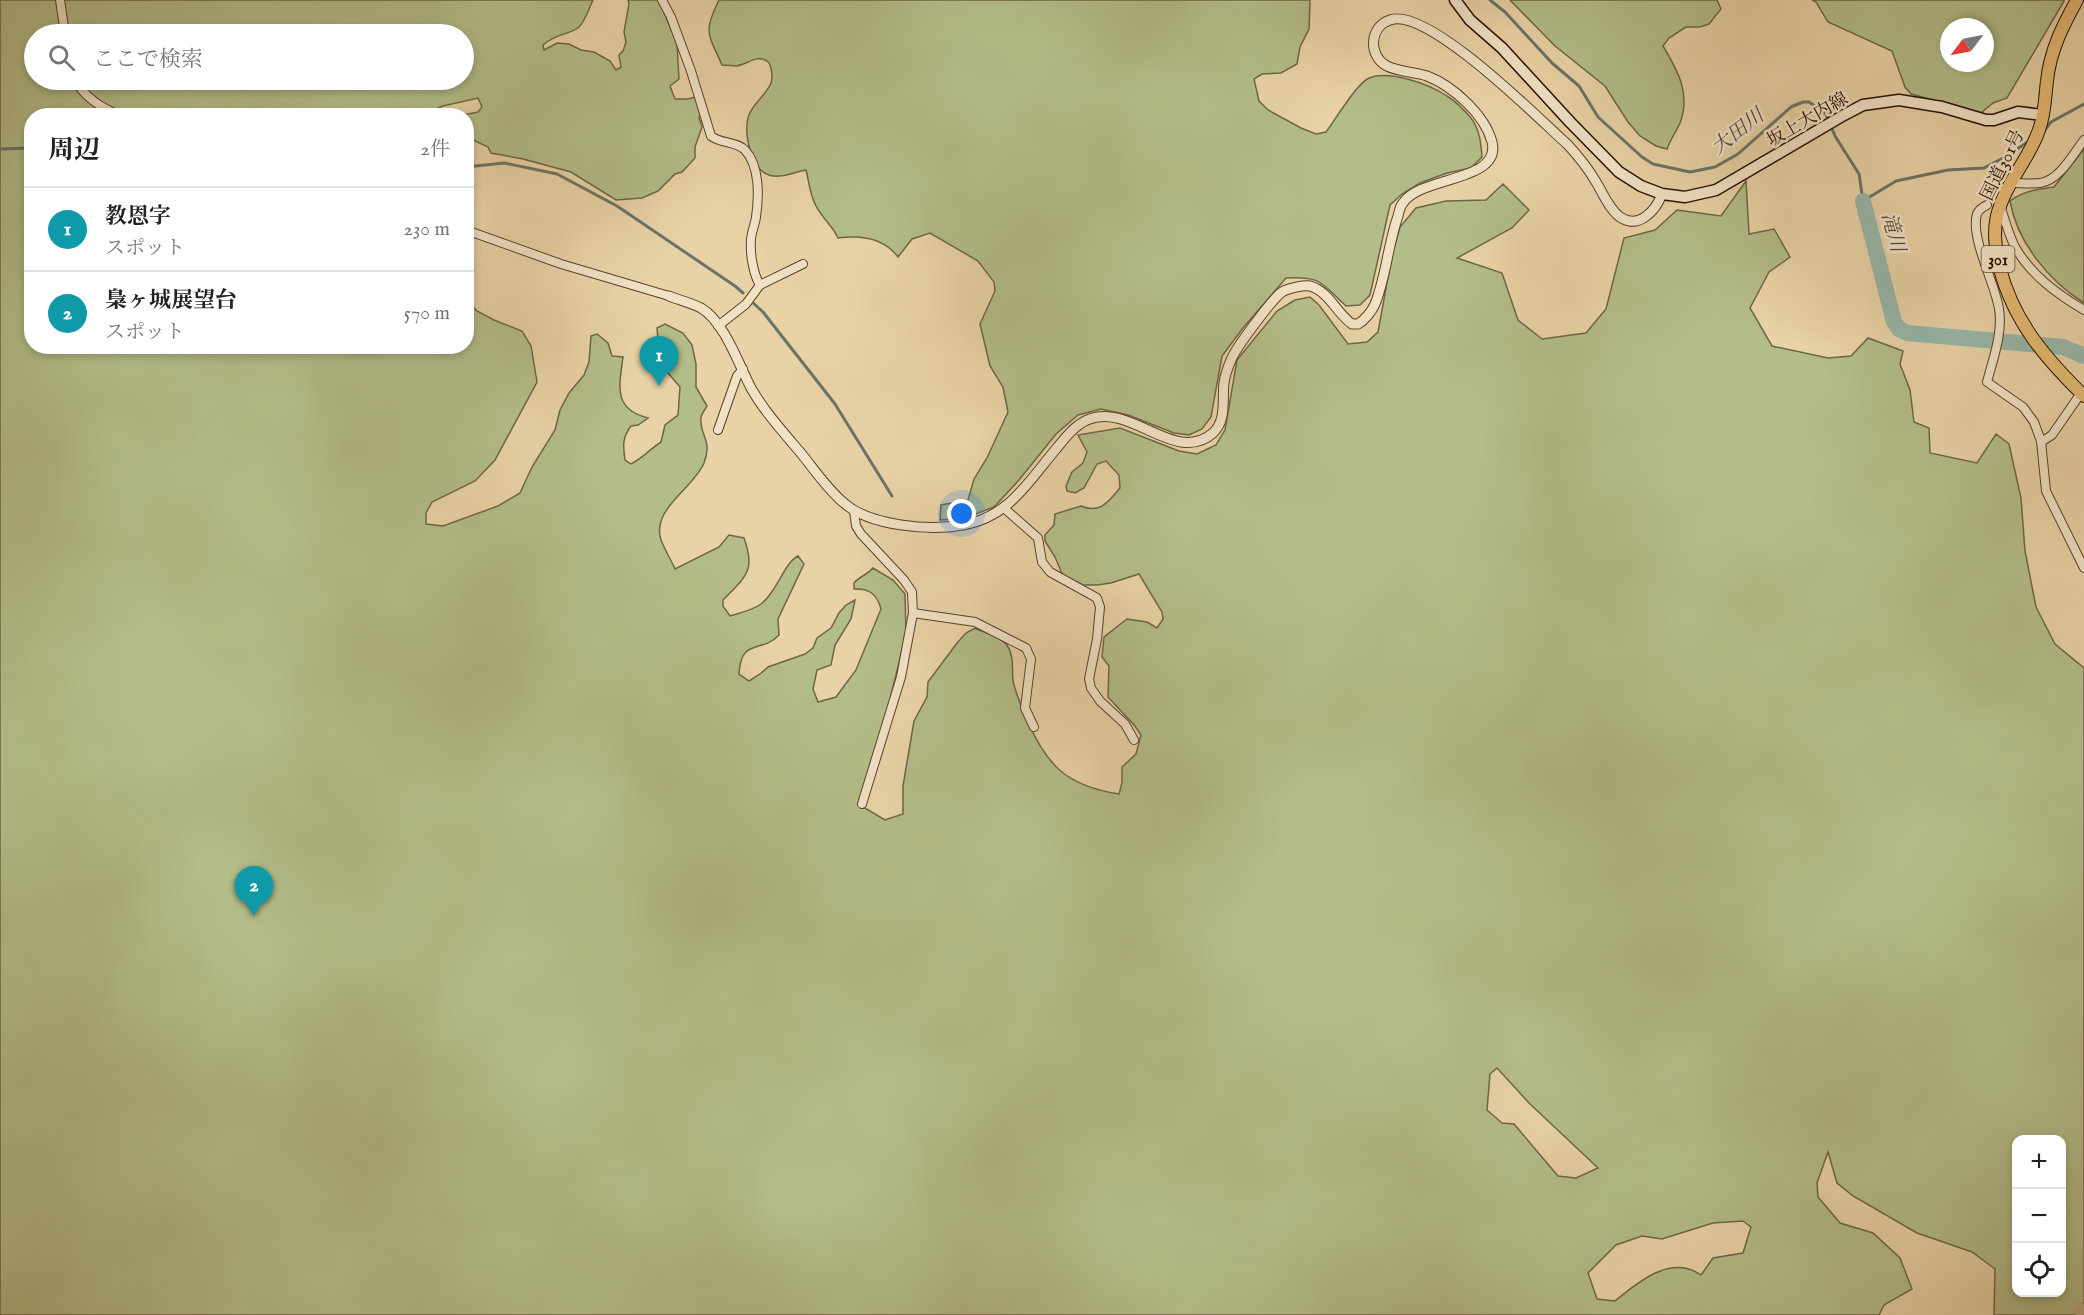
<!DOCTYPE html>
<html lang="ja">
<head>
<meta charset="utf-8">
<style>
  body { margin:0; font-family:"IM FELL English","Noto Serif JP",serif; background:#f6f6f6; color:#222 }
  .controls { position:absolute; right:18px; bottom:18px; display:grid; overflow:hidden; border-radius:12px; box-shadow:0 3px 9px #0003 }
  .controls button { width:54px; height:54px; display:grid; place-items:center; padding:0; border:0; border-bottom:2px solid #e0e0e0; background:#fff; color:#222; font:30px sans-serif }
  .compass { position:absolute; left:1940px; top:18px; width:54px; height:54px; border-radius:50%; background:#fff; box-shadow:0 3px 9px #0003; rotate:238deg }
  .you { position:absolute; left:962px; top:514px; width:21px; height:21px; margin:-15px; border:4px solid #fff; border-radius:50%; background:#1a73e8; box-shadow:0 0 0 9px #1a73e833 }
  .badge { display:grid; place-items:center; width:39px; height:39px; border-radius:50%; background:#0f766e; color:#fff; font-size:20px; font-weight:700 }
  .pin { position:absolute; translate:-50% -50px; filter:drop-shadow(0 2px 3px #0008) }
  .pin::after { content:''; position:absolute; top:32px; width:21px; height:18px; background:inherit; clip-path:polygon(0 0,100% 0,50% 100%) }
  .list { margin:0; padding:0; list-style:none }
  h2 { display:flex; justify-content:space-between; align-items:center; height:78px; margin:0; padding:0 24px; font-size:26px }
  h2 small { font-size:20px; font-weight:400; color:#767676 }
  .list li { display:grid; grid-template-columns:39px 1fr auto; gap:18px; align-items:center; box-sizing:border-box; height:84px; padding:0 24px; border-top:2px solid #e0e0e0 }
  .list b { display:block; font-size:22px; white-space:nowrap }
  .list p { margin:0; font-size:20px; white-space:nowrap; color:#767676 }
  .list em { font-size:20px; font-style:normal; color:#767676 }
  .icon { flex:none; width:33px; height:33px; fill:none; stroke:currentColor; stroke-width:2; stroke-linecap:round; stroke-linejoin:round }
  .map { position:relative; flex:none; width:2084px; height:1315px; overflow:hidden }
  .search { position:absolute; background:#fff; box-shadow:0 3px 9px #0003; left:24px; top:24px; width:450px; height:66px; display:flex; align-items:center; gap:15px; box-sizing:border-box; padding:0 21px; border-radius:33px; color:#767676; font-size:22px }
  .panel { position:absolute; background:#fff; box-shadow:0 3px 9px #0003; left:24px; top:108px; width:450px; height:246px; border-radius:24px }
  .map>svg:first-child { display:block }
  .green { fill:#b3bd89; stroke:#6e6646; stroke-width:1.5; fill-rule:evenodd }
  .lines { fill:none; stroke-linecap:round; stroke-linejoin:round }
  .stream { stroke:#6b7468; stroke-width:3 }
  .river { stroke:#97b7aa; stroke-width:16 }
  .trunk-tunnel { stroke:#c3ac86; stroke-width:12; stroke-dasharray:12 6; stroke-linecap:butt }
  .minor-casing { stroke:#5a402c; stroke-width:10 }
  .tertiary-casing { stroke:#5a402c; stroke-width:11 }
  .secondary-casing { stroke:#2a0f04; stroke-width:13 }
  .trunk-casing { stroke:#2a0f04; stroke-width:14 }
  .minor { stroke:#f1e2c5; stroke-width:8 }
  .tertiary { stroke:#f1e2c5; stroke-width:9 }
  .secondary { stroke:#f1e2c5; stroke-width:10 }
  .trunk { stroke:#e4ba73; stroke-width:12 }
  .labels { text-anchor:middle; stroke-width:5; stroke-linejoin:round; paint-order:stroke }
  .shield { fill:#f1e2c5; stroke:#664e3e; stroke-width:1.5 }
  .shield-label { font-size:16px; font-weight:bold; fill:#2a0f04 }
  .street-label { font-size:18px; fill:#2a0f04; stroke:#f1e2c5 }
  .water-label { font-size:20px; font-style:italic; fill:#504a3e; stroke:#f1e2c5 }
</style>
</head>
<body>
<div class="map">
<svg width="2084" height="1315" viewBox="0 0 2084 1315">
  <rect width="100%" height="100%" fill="#e9d3a6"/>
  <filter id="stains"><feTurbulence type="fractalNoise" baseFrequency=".00333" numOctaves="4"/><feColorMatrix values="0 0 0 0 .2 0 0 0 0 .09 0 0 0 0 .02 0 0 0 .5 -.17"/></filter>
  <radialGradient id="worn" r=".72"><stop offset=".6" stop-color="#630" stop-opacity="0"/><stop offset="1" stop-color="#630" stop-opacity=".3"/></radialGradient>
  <g class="green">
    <path d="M 0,0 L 593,0 C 589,8 585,21 579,27 C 570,35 556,33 543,45 L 544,50 L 557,43 L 569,44 L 581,50 L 594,52 L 610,61 L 616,70 L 621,67 L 619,55 L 623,51 L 626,42 L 624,32 L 629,4 L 628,0 L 659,0 L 677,44 L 679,79 L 670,86 L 675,99 L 688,99 L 695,97 L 701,112 L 699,118 L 702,127 L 695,147 L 695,158 L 682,172 L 675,174 L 658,191 L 642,198 L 616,200 L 571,172 L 523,159 L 491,153 L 488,147 L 467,137 L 466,116 L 463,115 L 478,112 L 482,107 L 478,98 L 443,106 L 438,108 L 435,116 L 32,116 L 32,346 L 466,346 L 467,300 L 477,311 L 494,320 L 522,331 L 531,346 L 537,382 L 495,460 L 475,481 L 432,502 L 426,513 L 426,524 L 443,526 L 498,506 L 520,493 L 532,467 L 555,430 L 560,410 L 569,393 L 584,375 L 589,362 L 591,336 L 597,334 L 608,343 L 612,356 L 623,357 C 619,387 613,409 648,418 L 638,425 L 631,426 C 622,438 623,446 625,460 L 631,464 C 643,458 650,449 661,442 L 665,425 L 678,415 L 680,387 L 668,373 L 669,354 L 658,340 L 657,328 L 665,324 L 683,333 L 692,345 L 696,364 L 696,387 L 707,406 C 705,410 701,414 701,418 C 699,435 713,440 704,463 C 693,489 651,509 661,540 C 665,550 671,560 675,569 L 719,547 L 729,535 L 744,538 C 756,571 746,576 723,600 L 723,606 L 730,616 C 740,613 753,610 761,604 C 777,592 784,563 798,556 L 804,564 L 778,619 L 779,635 C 761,654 741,637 739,674 L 749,681 L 760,674 L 768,667 L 805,654 L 813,648 L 817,638 L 831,628 L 839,613 L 846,605 L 855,600 L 851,619 L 835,645 L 831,665 L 817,670 L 813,689 L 818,702 L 836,697 L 856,670 L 881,609 C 877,594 869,588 854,589 L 854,583 C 860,576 867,575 873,568 L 893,580 L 905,594 L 906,634 L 885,720 L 858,804 L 885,820 L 903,814 L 903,786 L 914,721 L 927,697 L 928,682 L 957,643 L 966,633 L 975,628 C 984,633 1000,636 1007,645 C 1014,655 1012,669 1013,681 C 1016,694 1022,708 1027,720 C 1047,766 1067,786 1119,794 L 1122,783 L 1122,767 L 1136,754 L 1141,735 L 1135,726 L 1108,697 L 1109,666 L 1102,657 L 1104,637 L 1127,619 L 1147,622 L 1157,628 L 1163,619 L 1162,612 L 1139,574 L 1111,583 L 1097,585 L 1083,585 L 1063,576 L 1055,557 L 1045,541 L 1045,535 L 1054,525 L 1055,514 L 1081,506 C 1100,514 1108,502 1120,488 L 1119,475 L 1106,461 L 1097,464 L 1084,488 L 1075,493 L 1067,491 L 1066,486 L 1072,472 L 1083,463 L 1087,452 L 1078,435 L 1120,428 L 1179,451 L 1197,454 L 1216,445 L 1225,430 L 1237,360 L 1277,311 L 1295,300 L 1310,297 L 1319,305 L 1348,344 L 1367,342 L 1378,332 L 1392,255 L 1400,227 L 1416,208 L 1446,201 L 1486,200 L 1503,184 L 1529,210 L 1512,228 L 1457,258 L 1502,273 L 1518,320 L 1542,339 L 1586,333 L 1606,309 L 1624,238 L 1655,230 L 1677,210 L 1721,216 L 1746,181 L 1749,234 L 1774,229 L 1790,257 L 1769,272 L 1750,308 L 1772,346 L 1828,358 L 1851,356 L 1868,338 L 1903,351 L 1900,364 L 1910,390 L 1914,422 L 1929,428 L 1930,453 L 1977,463 L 1996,434 L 2009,444 L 2021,498 L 2025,551 L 2036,607 L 2055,644 L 2084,668 L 2084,1315 L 1994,1315 L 1995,1269 L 1972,1252 L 1917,1233 L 1853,1196 L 1837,1183 L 1828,1152 L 1817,1183 L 1818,1197 L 1840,1223 L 1873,1233 L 1900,1258 L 1912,1289 L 1884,1305 L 1879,1315 L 0,1315 ZM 34,34 L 464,34 L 464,80 L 34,80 ZM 1497,1068 L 1529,1103 L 1598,1168 L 1576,1178 L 1558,1176 L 1514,1124 L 1502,1123 L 1487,1110 L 1490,1074 ZM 2016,1140 L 2062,1140 L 2062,1292 L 2016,1292 ZM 1743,1221 L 1751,1227 L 1743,1253 L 1713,1258 L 1701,1275 C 1671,1254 1638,1282 1615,1301 L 1597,1299 L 1588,1273 L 1616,1245 L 1642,1236 L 1662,1239 L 1713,1223 Z"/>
    <path d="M 719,0 L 1310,0 L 1309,29 L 1300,47 L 1297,64 L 1281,73 L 1262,74 L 1254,79 L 1259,101 L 1268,110 L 1301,128 L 1316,134 L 1326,132 C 1335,120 1357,83 1369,78 C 1390,70 1429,84 1447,96 C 1455,101 1465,111 1471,118 C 1480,130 1481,144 1482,157 L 1471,168 L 1447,173 L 1420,183 L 1402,194 L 1390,205 L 1370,295 L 1360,305 L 1346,306 C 1321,283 1322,276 1286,278 L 1243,328 L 1222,356 L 1211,417 L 1202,429 L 1189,435 L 1174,433 L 1128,415 L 1101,409 L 1078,415 L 1056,434 L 1019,480 L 994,507 L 962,519 L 940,520 L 941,505 L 968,500 L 974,479 L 987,458 L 1008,412 L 1003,387 L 990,366 L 980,324 L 995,291 L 994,282 L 978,261 L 930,233 L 912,239 L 898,257 C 884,238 860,235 838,238 C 833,226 822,218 816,206 C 810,195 809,182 806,170 C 794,172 781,179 769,175 C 751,170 744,134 748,118 C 751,104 766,96 771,83 C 773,78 772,65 767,61 C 756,54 747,65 736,66 C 732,66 727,65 722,65 C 708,33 703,33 719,0 Z"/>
    <path d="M 1510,0 L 1717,0 L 1721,9 L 1709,24 L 1700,27 L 1686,27 L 1669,38 L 1663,46 C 1678,71 1691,94 1680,123 C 1676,132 1670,140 1667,149 L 1656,146 L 1640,136 L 1628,122 L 1605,86 L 1555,46 Z"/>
    <path d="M 1812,0 L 2064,0 L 2064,1 L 2007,98 L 1993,103 L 1981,113 L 1911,94 L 1905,87 L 1892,51 L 1828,22 L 1816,2 ZM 1949,27 L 1985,27 L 1985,63 L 1949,63 Z"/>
    <path d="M 2084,149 L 2084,303 C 2049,281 2017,242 2010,201 C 2023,191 2038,189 2054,187 Z"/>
  </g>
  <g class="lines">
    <g class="stream">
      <polyline points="1490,0 1505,12 1552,63 1579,86 1598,117 1642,157 1653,164 1690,172 1715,167 1738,154 1791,107 1803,102 1809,102 1826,114 1835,136 1859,174 1863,201 1896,181 1948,170 1984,168 2005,157 2029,141"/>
      <polyline points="2044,131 2051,122 2084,104"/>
      <polyline points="0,149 32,148"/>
      <polyline points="466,167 504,163 557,174 617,206 735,286 743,293"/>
      <polyline points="751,301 763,312 835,404 892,496"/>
    </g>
    <polyline class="river" points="1863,201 1894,322 1899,329 1907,333 2063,347 2084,356"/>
    <polyline class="trunk-tunnel" points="2077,1315 2084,1297"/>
    <defs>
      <g id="minor">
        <polyline points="60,0 65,34"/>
        <path d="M 662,0 L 671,17 L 691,71 L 711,136 C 721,144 736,141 745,150 C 760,166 759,197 756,217 C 755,225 751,233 751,240 C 750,253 753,274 760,285"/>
        <path d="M 75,80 C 85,98 103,109 122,116"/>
        <path d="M 2011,183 C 2021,183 2031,184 2040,183 C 2060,180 2073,154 2084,140"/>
        <path d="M 1987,205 C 1983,207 1979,209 1977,214 C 1970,238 1995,283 1999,309 C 2003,333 1993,359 1987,382 L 2023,407 L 2034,422 L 2041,441 L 2046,491 L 2084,568"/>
        <path d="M 2001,208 C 2005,221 2009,235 2015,247 C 2031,275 2057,294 2084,310"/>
        <polyline points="466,230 561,264 669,296"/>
        <polyline points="718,326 746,304 760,285 803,264"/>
        <polyline points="718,430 737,376 743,369"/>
        <polyline points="2041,442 2052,435 2081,393"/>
        <polyline points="1005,509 1038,538 1042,562 1050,572 1097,598 1100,607 1097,639 1089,679 1091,688 1100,701 1125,724 1134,740"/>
        <polyline points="854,511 856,526 861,534 904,580 912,592 913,613 901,677 862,804"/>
        <polyline points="913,613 975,622 1026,648 1031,659 1025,708 1034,727"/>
      </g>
      <path id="tertiary" d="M 669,296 C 679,300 691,303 701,308 C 724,321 739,365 751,388 C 764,411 783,432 800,452 C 814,469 827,489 844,503 C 870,526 929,531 963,525 C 1009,517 1028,482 1056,449 C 1065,438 1074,426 1087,420 C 1130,401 1175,466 1213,433 C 1227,420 1222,399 1224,383 C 1225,375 1228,367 1231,360 C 1235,349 1272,299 1282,292 C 1288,288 1304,285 1310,286 C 1330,292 1336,313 1352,324 L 1358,324 C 1365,320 1372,311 1375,304 C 1386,277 1388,244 1398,216 C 1399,212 1400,206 1403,203 C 1420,176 1502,182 1492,142 C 1485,115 1453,86 1427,76 C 1415,72 1399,72 1387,66 C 1368,56 1369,27 1390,20 C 1427,6 1538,118 1568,145 C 1579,157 1588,168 1596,182 C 1603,193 1609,209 1620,217 C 1639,230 1656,210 1662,194"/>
      <polyline id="secondary" points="1455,0 1470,20 1502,48 1570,122 1619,172 1641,186 1662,194 1685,197 1716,190 1844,115 1863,105 1899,100 1942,107 1986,120 1994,120 2018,112 2043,115"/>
      <path id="trunk" d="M 2077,0 C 2063,25 2050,51 2047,81 C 2045,97 2045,114 2039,130 C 2030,157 2009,179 2000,206 C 1992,227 1995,248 2000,269 C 2014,322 2046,359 2084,396"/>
    </defs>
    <use href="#minor" class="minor-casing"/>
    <use href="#tertiary" class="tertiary-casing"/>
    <use href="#secondary" class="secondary-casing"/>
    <use href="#trunk" class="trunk-casing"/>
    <use href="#minor" class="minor"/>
    <use href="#tertiary" class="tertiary"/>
    <use href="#secondary" class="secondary"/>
    <use href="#trunk" class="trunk"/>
  </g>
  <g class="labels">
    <rect class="shield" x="1981.5" y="246" width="33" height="26" rx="4.5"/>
    <g class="shield-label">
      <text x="1998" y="265">301</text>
    </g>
    <g class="street-label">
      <text transform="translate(1807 119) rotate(-30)" y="6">坂上大内線</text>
      <text transform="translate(2002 165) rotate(-64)" y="6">国道301号</text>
    </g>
    <g class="water-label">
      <text transform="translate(1737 131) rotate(-38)" y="7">大田川</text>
      <text transform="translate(1894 232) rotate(75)" y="7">滝川</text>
    </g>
  </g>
  <rect width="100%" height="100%" filter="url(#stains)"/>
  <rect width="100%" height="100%" fill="url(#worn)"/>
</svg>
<div class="controls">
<button>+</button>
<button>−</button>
<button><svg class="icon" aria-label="locate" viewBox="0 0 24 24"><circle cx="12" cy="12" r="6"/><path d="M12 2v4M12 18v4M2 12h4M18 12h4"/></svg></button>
</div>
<svg class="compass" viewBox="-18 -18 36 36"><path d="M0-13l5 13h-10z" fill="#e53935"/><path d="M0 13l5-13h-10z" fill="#767676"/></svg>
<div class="you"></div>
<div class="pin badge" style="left:659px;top:386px;background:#0f9aa8">1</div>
<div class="pin badge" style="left:254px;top:916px;background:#0f9aa8">2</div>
<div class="search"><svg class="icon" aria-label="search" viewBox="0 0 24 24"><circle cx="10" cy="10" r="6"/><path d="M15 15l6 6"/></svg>ここで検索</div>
<section class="panel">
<h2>周辺<small>2件</small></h2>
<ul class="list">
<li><span class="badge" style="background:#0f9aa8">1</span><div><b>教恩字</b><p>スポット</p></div><em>230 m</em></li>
<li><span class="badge" style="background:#0f9aa8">2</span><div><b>梟ヶ城展望台</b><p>スポット</p></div><em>570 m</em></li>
</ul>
</section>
</div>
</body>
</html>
